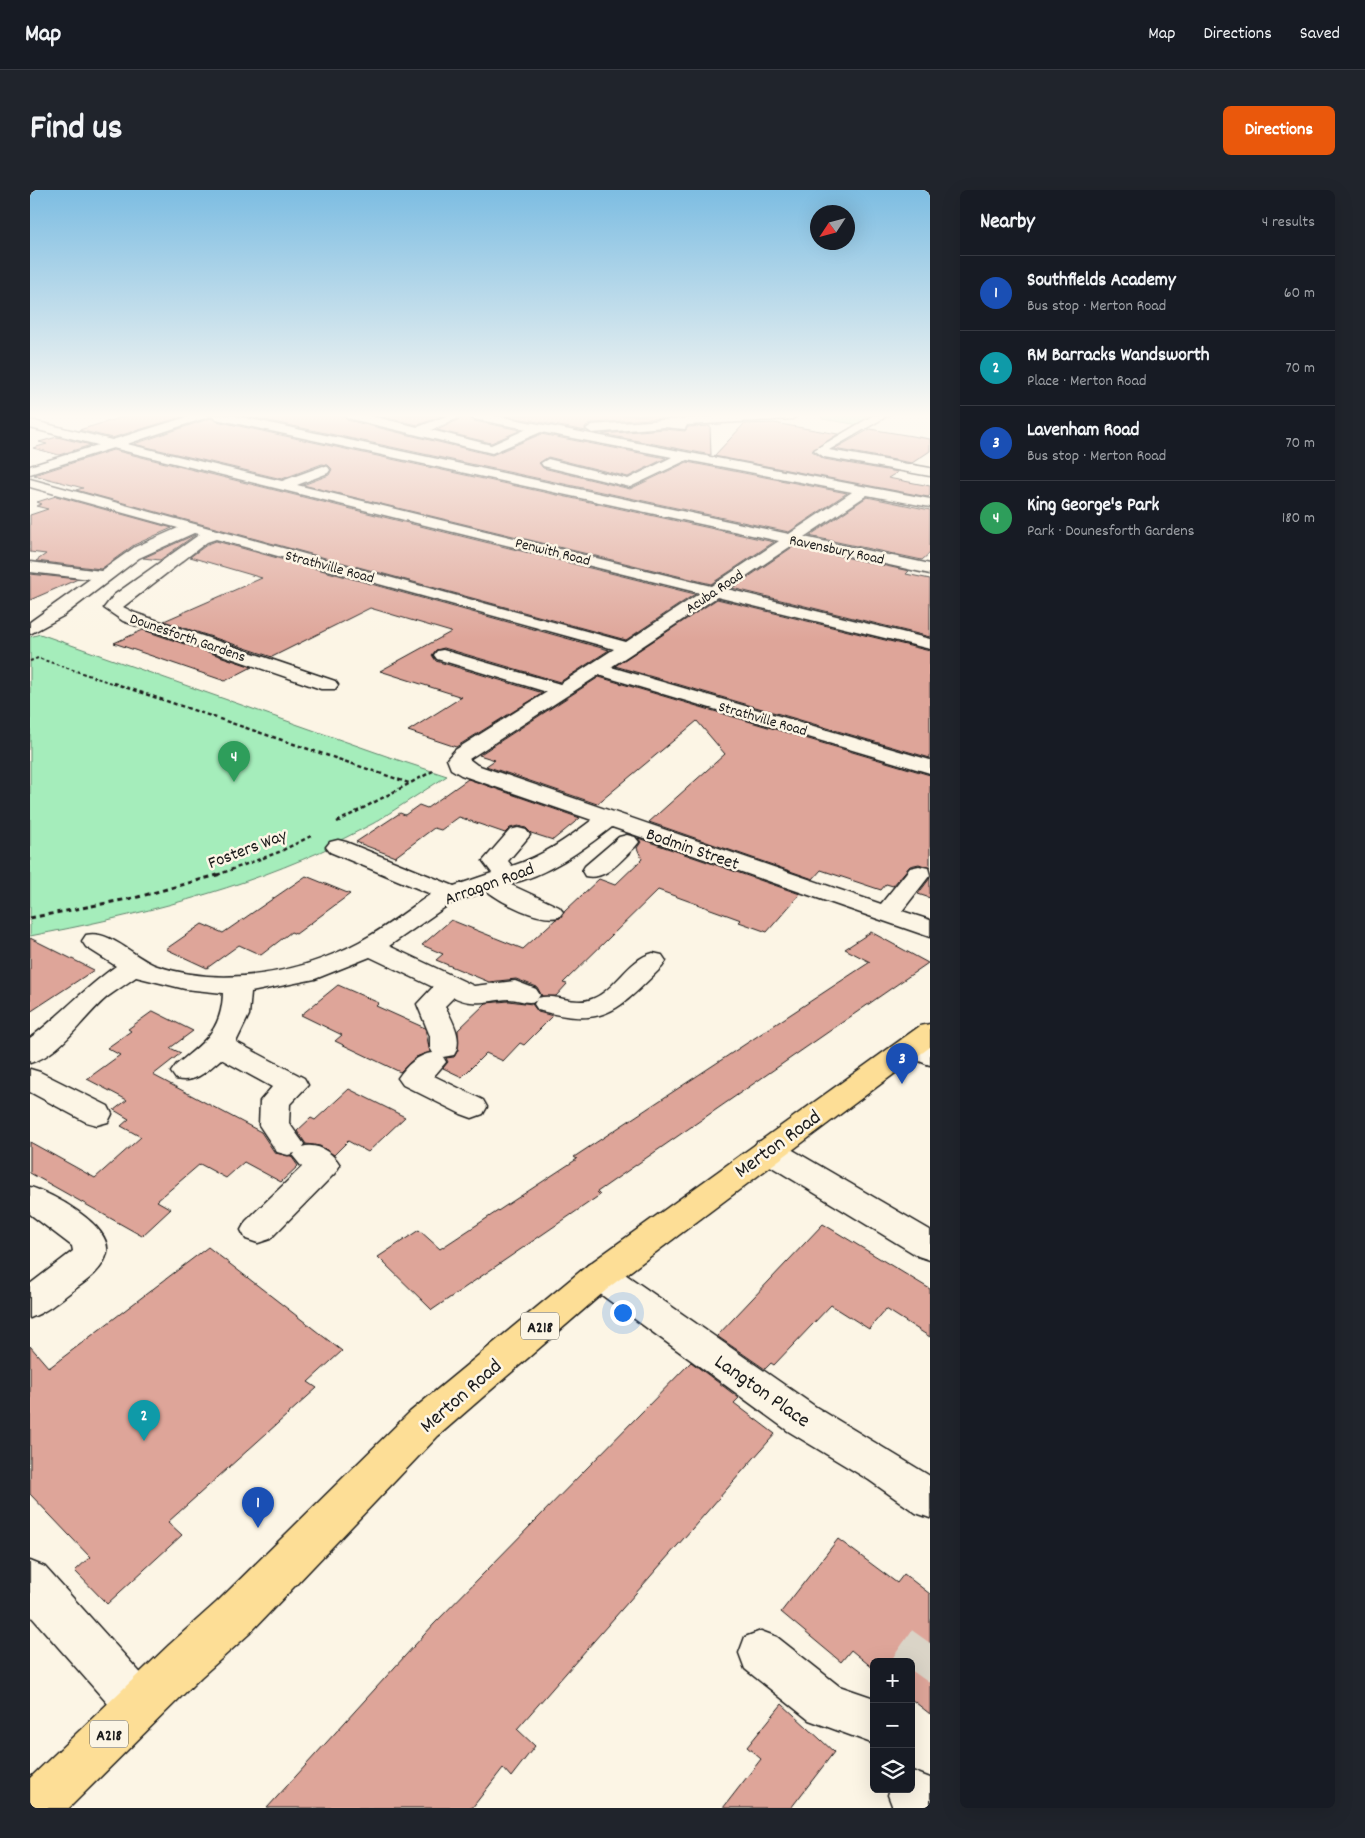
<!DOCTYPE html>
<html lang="en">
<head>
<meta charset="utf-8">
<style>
  body { margin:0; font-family:Dekko,sans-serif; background:#20242c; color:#f1f3f6 }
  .controls { position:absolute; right:15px; bottom:15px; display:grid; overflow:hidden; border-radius:8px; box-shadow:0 5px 20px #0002 }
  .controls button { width:45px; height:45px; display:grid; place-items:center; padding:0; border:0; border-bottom:1px solid #363941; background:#171b24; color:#f1f3f6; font:25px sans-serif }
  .compass { position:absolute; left:780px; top:15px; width:45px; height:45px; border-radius:50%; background:#171b24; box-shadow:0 5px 20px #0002; rotate:234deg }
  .you { position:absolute; left:592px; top:1122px; width:18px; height:18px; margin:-12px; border:4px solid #fff; border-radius:50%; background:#1a73e8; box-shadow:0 0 0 8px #1a73e833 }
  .badge { display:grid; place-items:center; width:32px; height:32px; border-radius:50%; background:#ea580c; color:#fff; font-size:16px; font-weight:700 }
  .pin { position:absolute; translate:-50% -41px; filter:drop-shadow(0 1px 2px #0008) }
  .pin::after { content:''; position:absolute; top:26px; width:18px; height:15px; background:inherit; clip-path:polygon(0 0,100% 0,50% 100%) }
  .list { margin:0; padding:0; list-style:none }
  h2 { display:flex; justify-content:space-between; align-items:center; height:65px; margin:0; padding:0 20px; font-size:21px }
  h2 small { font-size:16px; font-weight:400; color:#9ea1a6 }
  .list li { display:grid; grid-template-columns:32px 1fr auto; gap:15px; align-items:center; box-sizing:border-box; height:75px; padding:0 20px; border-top:1px solid #363941 }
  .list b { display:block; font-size:19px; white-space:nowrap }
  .list p { margin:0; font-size:16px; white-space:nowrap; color:#9ea1a6 }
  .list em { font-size:16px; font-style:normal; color:#9ea1a6 }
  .icon { flex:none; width:28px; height:28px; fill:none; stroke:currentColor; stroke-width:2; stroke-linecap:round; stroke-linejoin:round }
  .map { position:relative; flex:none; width:900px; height:1618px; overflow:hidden; border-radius:8px }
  header { display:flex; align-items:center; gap:30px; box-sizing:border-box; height:70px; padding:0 25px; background:#171b24; border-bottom:1px solid #363941 }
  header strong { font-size:24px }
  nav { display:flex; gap:28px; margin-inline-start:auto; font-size:18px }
  .intro { display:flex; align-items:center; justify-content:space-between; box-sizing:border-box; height:120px; padding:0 30px }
  h1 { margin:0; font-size:35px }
  .button { padding:12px 22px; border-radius:8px; background:#ea580c; color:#fff; font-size:18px; font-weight:700 }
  main { display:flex; gap:30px; padding:0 30px }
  aside { flex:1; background:#171b24; border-radius:8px; box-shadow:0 5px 20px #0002 }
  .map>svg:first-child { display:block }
  .green { fill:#a5edbb; stroke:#60846c }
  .building { fill:#dea599; stroke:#1c1c1c }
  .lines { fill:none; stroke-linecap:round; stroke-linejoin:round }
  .minor-tunnel { stroke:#dad4c7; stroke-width:44; stroke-dasharray:44 22; stroke-linecap:butt }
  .minor-casing { stroke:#1c1c1c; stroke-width:3 }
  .major-casing { stroke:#1c1c1c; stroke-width:3 }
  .path-far2 { stroke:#1c1c1c; stroke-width:2; stroke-dasharray:3 2.5; stroke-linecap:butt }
  .path-far1 { stroke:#1c1c1c; stroke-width:2.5; stroke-dasharray:4 3; stroke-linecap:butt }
  .path { stroke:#1c1c1c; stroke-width:3; stroke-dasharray:5 4; stroke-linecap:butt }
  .minor { fill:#fcf5e5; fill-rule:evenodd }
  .major { fill:#fdde96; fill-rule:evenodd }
  .labels { text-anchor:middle; stroke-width:5; stroke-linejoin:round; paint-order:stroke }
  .far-street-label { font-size:15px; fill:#1c1c1c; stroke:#fcf5e5 }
  .shield { fill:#fcf5e5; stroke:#5f5d58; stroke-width:1 }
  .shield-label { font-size:16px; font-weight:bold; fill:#1c1c1c }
  .street-label { font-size:18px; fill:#1c1c1c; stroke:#fcf5e5 }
  .near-street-label { font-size:21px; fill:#1c1c1c; stroke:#fcf5e5 }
</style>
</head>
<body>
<header>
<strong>Map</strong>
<nav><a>Map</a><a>Directions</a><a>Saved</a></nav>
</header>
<div class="intro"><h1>Find us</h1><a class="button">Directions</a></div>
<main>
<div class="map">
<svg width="900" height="1618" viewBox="0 0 900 1618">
  <rect width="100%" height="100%" fill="#fcf5e5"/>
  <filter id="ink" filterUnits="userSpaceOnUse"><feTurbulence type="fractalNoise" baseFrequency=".02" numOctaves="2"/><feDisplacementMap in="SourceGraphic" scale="10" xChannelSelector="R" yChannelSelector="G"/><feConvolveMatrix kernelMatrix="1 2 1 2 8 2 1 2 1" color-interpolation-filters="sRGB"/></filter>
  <g filter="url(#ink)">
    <g class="green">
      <polygon points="791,225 847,225 826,237 824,234 792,229"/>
      <path d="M 10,444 L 362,568 L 417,586 L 344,633 L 307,652 L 309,653 C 212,700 105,726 0,746 L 0,447 Z"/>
    </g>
    <g class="building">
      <polygon points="100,225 158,225 82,248 49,240"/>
      <polygon points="211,225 313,225 317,230 462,265 511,244 636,268 598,287 518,267 509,273 513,278 600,299 657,272 817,303 759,342"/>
      <polygon points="344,225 414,225 388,235"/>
      <polygon points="471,225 679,225 562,233 555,237 556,241"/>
      <polygon points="436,226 444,231 491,240 461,253 407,240"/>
      <polygon points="181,228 186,231 744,352 681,394 273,295 299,285 302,279 298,275 292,274 252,289 104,254"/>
      <polygon points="744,233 808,244 782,261 794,269 868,282 858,288 900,296 900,305 898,307 684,266 714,234"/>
      <polygon points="680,236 681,265 572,244 634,239 655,241 658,237"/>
      <polygon points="840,239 900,249 900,261 882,273 804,259"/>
      <polygon points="27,247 61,255 29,265 3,258 17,254 9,252"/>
      <polygon points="83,260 665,404 596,450 46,300 53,298 4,285"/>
      <polygon points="26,306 142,338 104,355 71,379 6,371 16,364 0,362 0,325 18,319 6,316 12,314 7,312"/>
      <polygon points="837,307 900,320 900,363 892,370 779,346"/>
      <polygon points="165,345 130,370 113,368 164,345"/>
      <polygon points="186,351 579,460 530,492 414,458 406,460 402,465 406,471 513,503 426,557 378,541 432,507 350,481 421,442 340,418 242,467 134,431 232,388 160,367 178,354"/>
      <polygon points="764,356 879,381 876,384 900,389 900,447 702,398"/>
      <polygon points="0,384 48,389 0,410"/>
      <polygon points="687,409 900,461 900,568 585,476"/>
      <polygon points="113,440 222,477 195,491 84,453"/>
      <polygon points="569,487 900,585 900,678 889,674 880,676 863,696 856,694 851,700 791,680 783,689 619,632 695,564 667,531 567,614 456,576 465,570 449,565"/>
      <polygon points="438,589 550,628 523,650 501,643 496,638 488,636 480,638 475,643 429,627 411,640 404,638 365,667 326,652 370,623 375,625 389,615 397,618"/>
      <polygon points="608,648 770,704 737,742 709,732 711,730 628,700 533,793 537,794 526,806 512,806 507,797 486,789 459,792 406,770 413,764 392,755 421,730 493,759 526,729 530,728 535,721 569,689 585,695 612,669 607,658 611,652"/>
      <polygon points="276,686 320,704 266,744 261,742 231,765 209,755 177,778 136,759 172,734 193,743"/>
      <polygon points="900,688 900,708 888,704"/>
      <polygon points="841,742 898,773 567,1002 570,1005 402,1120 348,1067 389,1040 410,1059 547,969 544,967 840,772 815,759"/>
      <polygon points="0,748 64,780 0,822"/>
      <polygon points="308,795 349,813 346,816 395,838 400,862 386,867 370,882 305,851 312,845 271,825"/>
      <polygon points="479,811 502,814 508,822 523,826 494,855 490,853 473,871 456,863 432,887 413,878 418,872 416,868 424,867 428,860 428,840 456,813"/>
      <polygon points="123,821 163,841 140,858 151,863 123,885 231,942 245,963 261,966 268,976 251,992 214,972 196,988 170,974 127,1011 141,1019 112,1046 0,983 0,952 65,988 111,947 91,936 99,929 84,920 97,910 57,889 90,865 77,858 101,841 98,839"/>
      <polygon points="319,899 375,927 338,962 318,951 304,965 290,956 276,954 267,941 281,928 285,930"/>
      <polygon points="793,1034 900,1099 900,1147 856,1119 839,1139 801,1115 744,1175 741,1173 735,1179 687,1146"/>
      <polygon points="178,1057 312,1161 278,1192 287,1198 138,1332 152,1345 77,1414 45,1381 60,1367 0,1304 0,1156 19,1178"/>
      <polygon points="661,1172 709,1208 704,1213 745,1244 487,1539 505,1556 481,1587 473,1578 442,1618 237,1618 404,1434"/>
      <polygon points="808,1349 867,1393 874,1384 900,1404 900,1524 881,1509 881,1472 844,1472 844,1479 821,1460 811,1472 751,1422"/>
      <polygon points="752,1514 804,1562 761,1618 693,1618 731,1569 717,1557"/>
    </g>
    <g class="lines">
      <polyline class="minor-tunnel" points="881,1480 900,1453"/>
      <defs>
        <g id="minor">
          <path d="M 164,225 L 202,225 L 759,344 L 822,302 L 657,270 L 600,297 L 513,276 L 511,273 L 518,269 L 598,289 L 642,267 L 511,242 L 462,263 L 317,228 L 315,225 L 336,225 L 388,237 L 419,225 L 435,225 L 401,240 L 461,255 L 497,239 L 444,229 L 438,225 L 462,225 L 900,309 L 900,317 L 837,305 L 774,347 L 900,374 L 900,384 L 764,354 L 697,399 L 900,449 L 900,459 L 687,407 L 581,477 L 900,570 L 900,583 L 569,485 L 439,569 L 447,575 L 851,714 L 880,678 L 889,676 L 898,678 L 900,685 L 872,721 L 900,730 L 900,747 L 582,637 C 551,661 518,685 479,694 L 529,717 L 533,722 L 529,727 C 509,732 473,713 457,701 L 421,713 L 359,756 L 444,796 L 485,791 L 506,799 L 510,805 L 506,811 C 495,814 489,809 479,809 C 459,810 443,817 424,807 L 415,816 C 422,831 434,849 424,865 L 413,867 L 416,872 L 404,886 L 453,910 L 457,917 L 453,924 L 442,928 L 431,924 L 373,895 L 368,888 C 376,876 388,864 403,863 L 400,858 L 400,846 L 387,814 L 403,797 L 340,767 L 285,789 L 221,802 L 219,825 L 206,852 L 274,888 L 278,895 L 260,914 L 259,933 L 274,954 L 272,957 C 287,952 303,963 310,975 L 305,983 L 240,1049 L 228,1053 L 216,1049 L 211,1040 L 216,1031 L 272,977 L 263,966 L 265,963 L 258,965 L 247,962 L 229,935 L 230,911 L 242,897 L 191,869 C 177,881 165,894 146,889 L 141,882 L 146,875 C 173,853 192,841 193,803 L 155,799 L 106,787 C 97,793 87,800 77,807 C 52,828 32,864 0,873 L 0,848 C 31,825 53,799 86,776 L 56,757 L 52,751 L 56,745 C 80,739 104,768 127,776 C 192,798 269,784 329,752 C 354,739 378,720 401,704 L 300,662 L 296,657 L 300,652 L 308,650 L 316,652 L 424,696 L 462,683 L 453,671 L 480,640 L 488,638 L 496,640 L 500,645 L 478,671 L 482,676 C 513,666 537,649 562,630 L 431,585 L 421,579 L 417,569 L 425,560 L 517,502 L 407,469 L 404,465 L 407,461 L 413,460 L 530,494 L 584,459 L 186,349 L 177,352 L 93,417 L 105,423 L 305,491 L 308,495 L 305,499 L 291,499 L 93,431 L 74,418 L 84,405 L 170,344 L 164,343 L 109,368 L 33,426 L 0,444 L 0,432 L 60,389 L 0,382 L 0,372 L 71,381 L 105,357 L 148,338 L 0,297 L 0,289 L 596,452 L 670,403 L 83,258 L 0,284 L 0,276 L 68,255 L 0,238 L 0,230 L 82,250 ZM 181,226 L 186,229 L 749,351 L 681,396 L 267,295 L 298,283 L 300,280 L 298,277 L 293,276 L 252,291 L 97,254 Z"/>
          <polygon points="706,225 768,225 762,229 657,235 655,239 634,237 562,243 556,239 562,235"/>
          <polygon points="844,225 859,225 799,260 900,278 900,286 794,267 784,260"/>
          <path d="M 597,645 L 605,647 L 609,652 L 605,657 C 591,670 576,691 555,686 L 552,681 L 555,676 L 589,647 Z"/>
          <path d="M 623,763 L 632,765 L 636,771 L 632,777 C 586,822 575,838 508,820 L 504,814 L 508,808 C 526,803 544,816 562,809 C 586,800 598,769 623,763 Z"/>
          <path d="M 883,846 L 900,852 L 900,875 C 888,871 876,866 869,855 L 873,848 Z"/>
          <polygon points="0,879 10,882 78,916 82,924 78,932 67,935 56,932 0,902"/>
          <polygon points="738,949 749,952 900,1040 900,1070 888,1066 727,968 722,960 727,952"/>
          <path d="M 0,997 C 22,1003 81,1035 77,1062 C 74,1080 55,1092 42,1101 C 28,1112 16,1122 0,1128 L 0,1094 L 43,1061 L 42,1056 L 0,1024 Z"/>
          <polygon points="570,1071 582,1075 786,1217 900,1286 900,1328 886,1323 839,1290 758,1241 558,1095 553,1085 558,1075"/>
          <polygon points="0,1371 15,1377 125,1499 132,1515 125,1531 109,1538 93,1531 0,1425"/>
          <polygon points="731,1441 747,1447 809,1496 844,1508 844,1554 779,1530 715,1479 709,1463 715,1447"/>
          <polygon points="882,1581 900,1588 900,1618 863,1618 858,1605 860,1599 881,1599"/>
        </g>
        <polygon id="major" points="900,834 900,857 582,1095 408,1246 219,1444 171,1487 39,1618 0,1618 0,1588 139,1455 187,1412 380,1222 558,1075 890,836"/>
      </defs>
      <use href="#minor" class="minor-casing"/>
      <use href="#major" class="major-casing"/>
      <polyline class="path-far2" points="0,471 8,468 87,495"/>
      <g class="path-far1">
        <polyline points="83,493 379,593"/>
        <polyline points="307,632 403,581"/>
        <polyline points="187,685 249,662 281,646"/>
      </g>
      <polyline class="path" points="0,728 108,707 191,684"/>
      <use href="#minor" class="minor"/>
      <use href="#major" class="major"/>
    </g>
  </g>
  <linearGradient id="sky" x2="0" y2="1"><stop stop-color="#7dbde2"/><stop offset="0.5" stop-color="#fefaf3"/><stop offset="1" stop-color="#fefaf3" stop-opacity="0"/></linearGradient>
  <rect width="900" height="451" fill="url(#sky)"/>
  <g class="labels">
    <g class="far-street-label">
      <text transform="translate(807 359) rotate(12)" y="5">Ravensbury Road</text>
      <text transform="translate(523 361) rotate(14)" y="5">Penwith Road</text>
      <text transform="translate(300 376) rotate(15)" y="5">Strathville Road</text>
      <text transform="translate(684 401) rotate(-34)" y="5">Acuba Road</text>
      <text transform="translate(158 447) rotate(19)" y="5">Dounesforth Gardens</text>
      <text transform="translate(733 528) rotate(16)" y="5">Strathville Road</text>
    </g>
    <g class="shield">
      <rect x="491" y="1122.5" width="38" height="27" rx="4"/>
      <rect x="60" y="1530.5" width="38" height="27" rx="4"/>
    </g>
    <g class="shield-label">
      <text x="510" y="1142">A218</text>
      <text x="79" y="1550">A218</text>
    </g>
    <g class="street-label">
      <text transform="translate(217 658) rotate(-21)" y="6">Fosters Way</text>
      <text transform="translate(663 658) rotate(19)" y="6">Bodmin Street</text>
      <text transform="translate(459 693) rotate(-20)" y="6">Arragon Road</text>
    </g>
    <g class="near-street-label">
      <text transform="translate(747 953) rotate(-36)" y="7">Merton Road</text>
      <text transform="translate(733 1200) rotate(35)" y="7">Langton Place</text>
      <text transform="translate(430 1205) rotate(-41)" y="7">Merton Road</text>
    </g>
  </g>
</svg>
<div class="controls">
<button>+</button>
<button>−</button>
<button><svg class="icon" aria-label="layers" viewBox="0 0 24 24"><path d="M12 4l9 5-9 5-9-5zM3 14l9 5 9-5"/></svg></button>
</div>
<svg class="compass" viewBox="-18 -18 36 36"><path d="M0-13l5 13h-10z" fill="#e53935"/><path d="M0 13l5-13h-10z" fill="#9ea1a6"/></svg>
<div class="you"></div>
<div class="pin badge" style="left:228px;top:1338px;background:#1a4fb4">1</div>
<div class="pin badge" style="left:114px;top:1251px;background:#0f9aa8">2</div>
<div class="pin badge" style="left:872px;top:894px;background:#1a4fb4">3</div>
<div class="pin badge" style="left:204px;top:592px;background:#2e9e5b">4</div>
</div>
<aside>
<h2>Nearby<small>4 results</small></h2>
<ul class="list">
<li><span class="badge" style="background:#1a4fb4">1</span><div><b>Southfields Academy</b><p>Bus stop · Merton Road</p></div><em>60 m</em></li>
<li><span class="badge" style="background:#0f9aa8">2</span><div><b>RM Barracks Wandsworth</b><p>Place · Merton Road</p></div><em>70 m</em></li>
<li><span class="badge" style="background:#1a4fb4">3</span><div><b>Lavenham Road</b><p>Bus stop · Merton Road</p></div><em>70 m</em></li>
<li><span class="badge" style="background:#2e9e5b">4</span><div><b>King George's Park</b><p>Park · Dounesforth Gardens</p></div><em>180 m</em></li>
</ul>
</aside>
</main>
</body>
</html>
